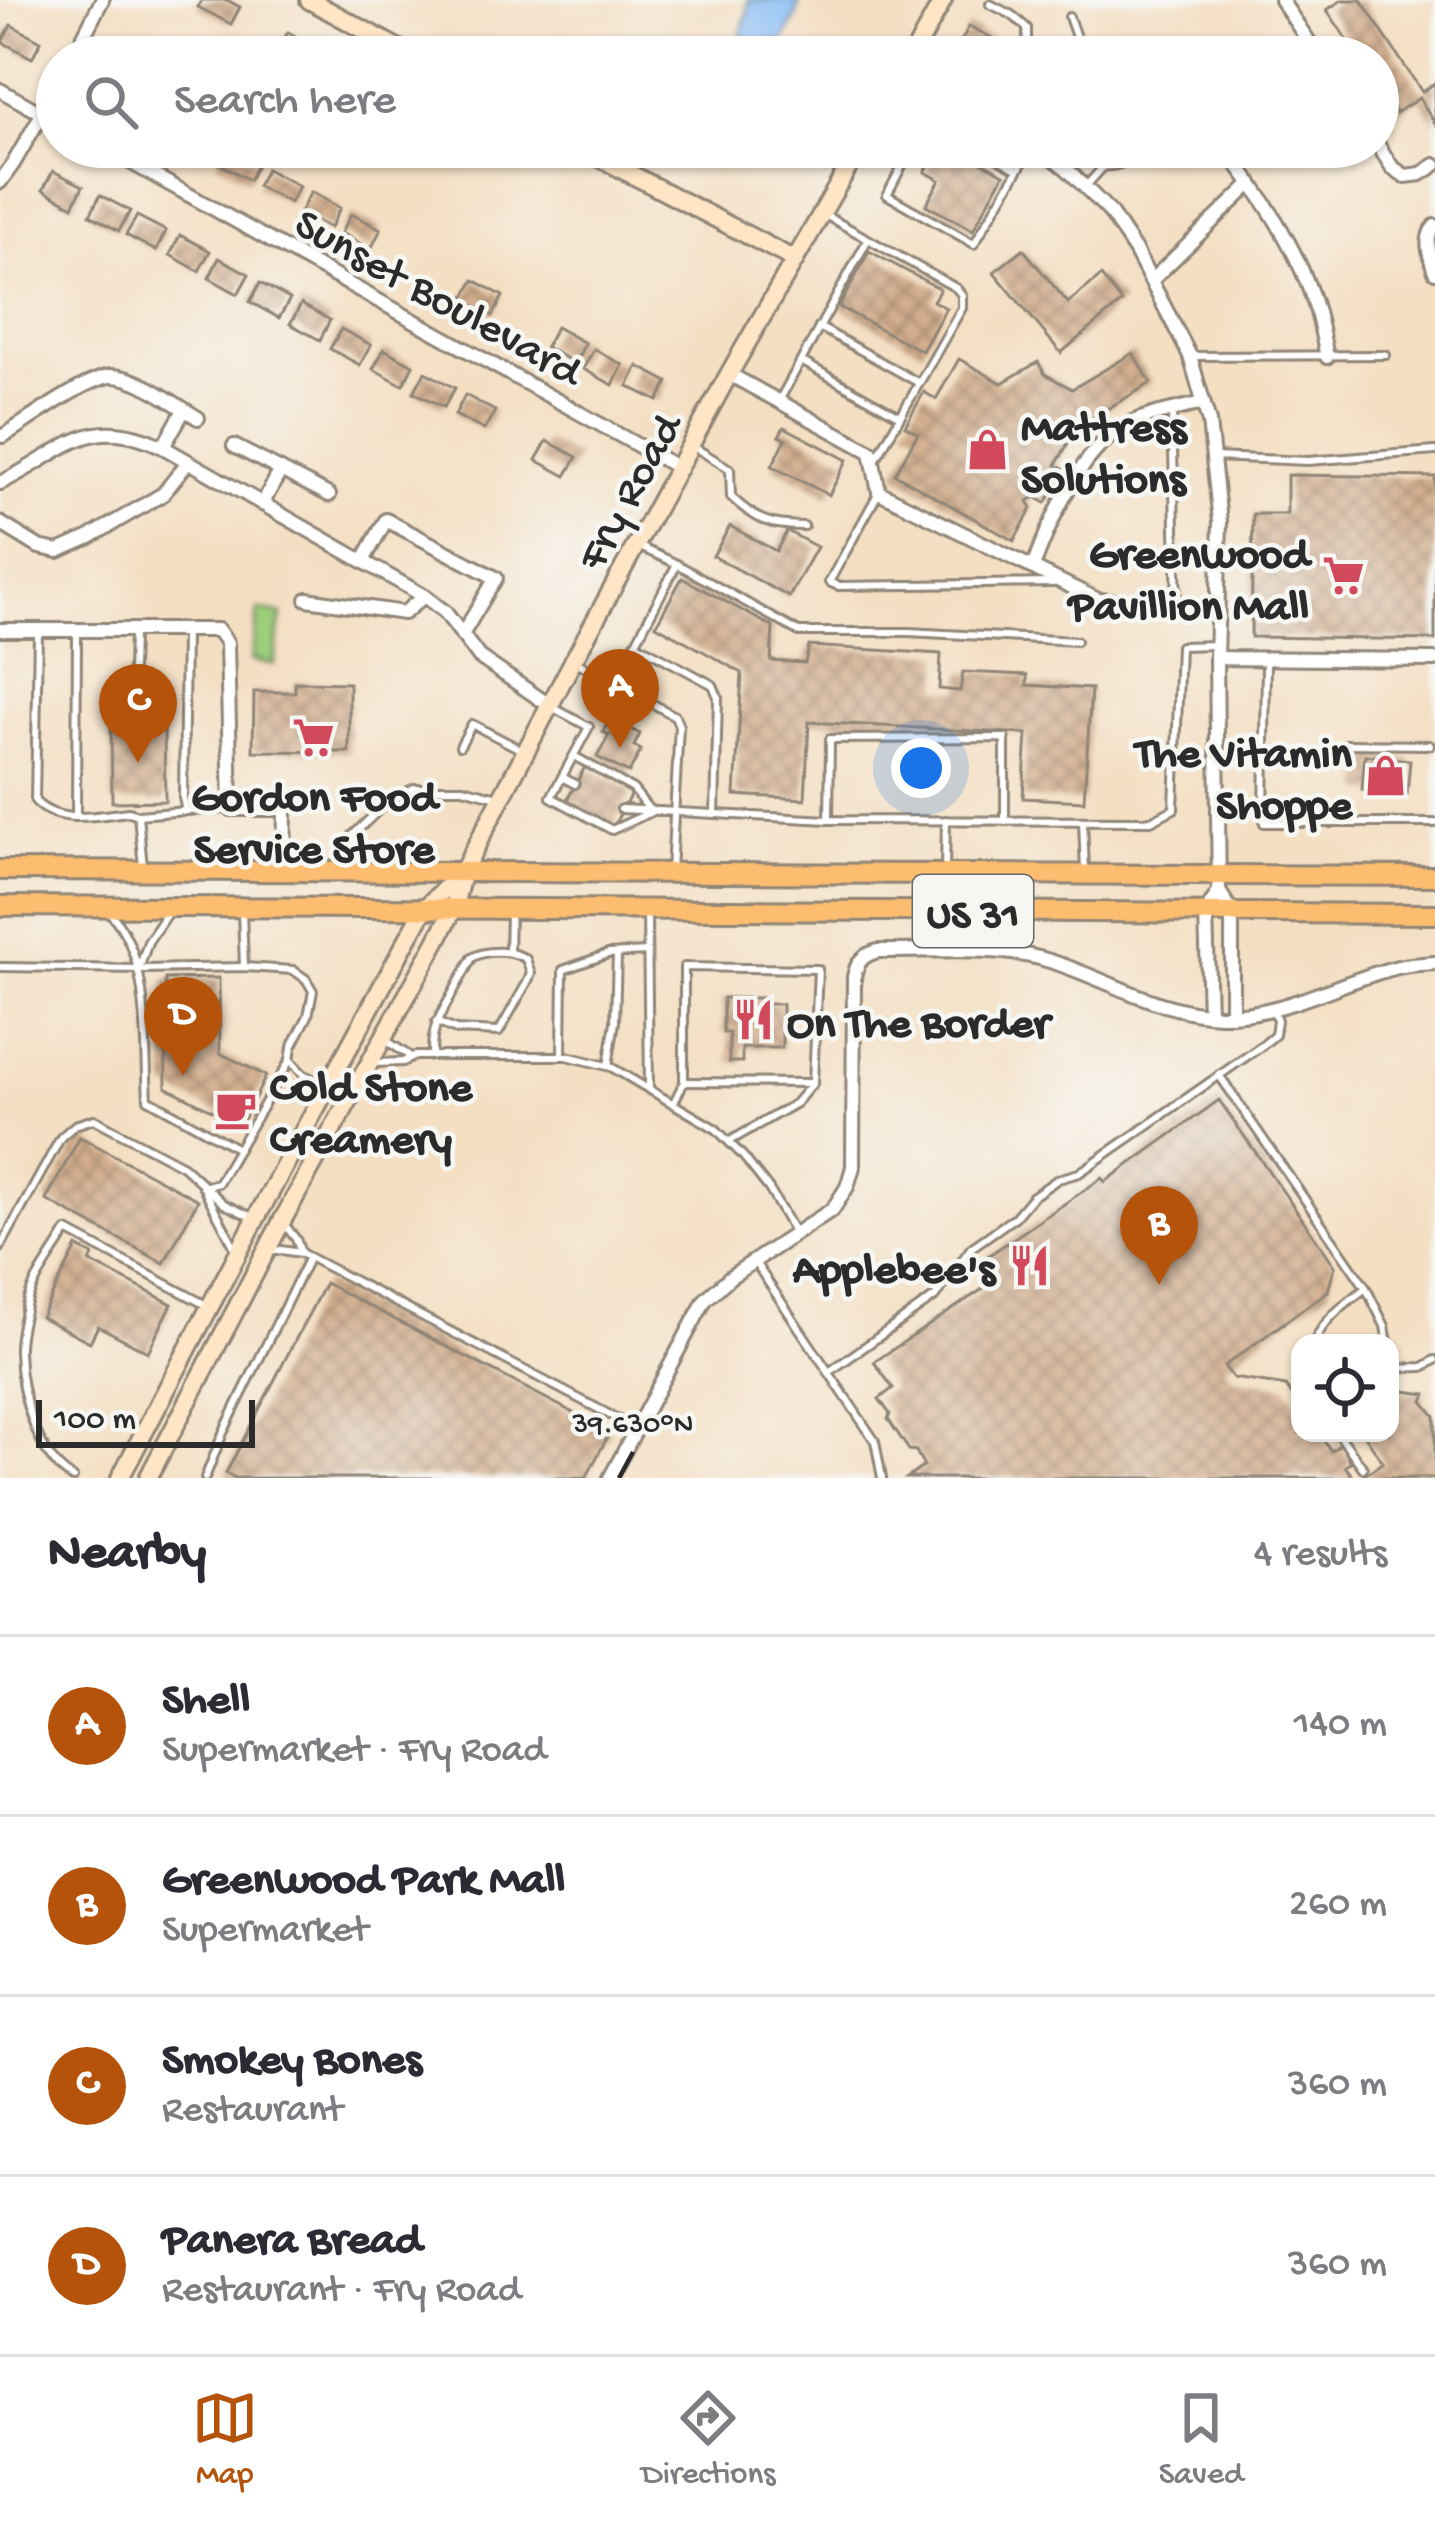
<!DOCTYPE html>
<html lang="en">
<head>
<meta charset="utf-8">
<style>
  body { margin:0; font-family:"Gochi Hand",sans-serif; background:#f7f7f7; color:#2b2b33 }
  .controls { position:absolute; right:36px; bottom:36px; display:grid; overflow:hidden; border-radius:24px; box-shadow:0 3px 9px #0004 }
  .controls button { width:108px; height:108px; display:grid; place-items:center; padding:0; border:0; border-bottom:3px solid #e1e1e2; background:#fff; color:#2b2b33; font:60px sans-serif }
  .scale { position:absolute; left:36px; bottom:30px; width:219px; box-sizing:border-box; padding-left:12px; border:6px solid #2b2b2b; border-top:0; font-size:33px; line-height:42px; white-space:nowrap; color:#2b2b2b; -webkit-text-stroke:9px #f6f6f2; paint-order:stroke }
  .you { position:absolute; left:921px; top:768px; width:42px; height:42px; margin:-30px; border:9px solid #fff; border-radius:50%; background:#1a73e8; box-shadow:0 0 0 18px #1a73e833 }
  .badge { display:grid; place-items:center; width:78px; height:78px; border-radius:50%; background:#b45309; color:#fff; font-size:39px; font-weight:700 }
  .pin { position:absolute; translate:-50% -99px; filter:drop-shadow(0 3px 6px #0008) }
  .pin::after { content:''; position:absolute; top:63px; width:42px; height:36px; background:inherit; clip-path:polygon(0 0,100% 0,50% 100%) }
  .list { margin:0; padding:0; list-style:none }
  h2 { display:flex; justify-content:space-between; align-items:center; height:156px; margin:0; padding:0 48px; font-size:51px }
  h2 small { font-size:39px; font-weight:400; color:#7c7c81 }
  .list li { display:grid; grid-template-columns:78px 1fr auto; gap:36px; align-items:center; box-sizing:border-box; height:180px; padding:0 48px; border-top:3px solid #e1e1e2 }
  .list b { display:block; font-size:45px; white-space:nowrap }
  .list p { margin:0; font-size:39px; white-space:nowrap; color:#7c7c81 }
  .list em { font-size:39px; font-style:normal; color:#7c7c81 }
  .icon { flex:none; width:66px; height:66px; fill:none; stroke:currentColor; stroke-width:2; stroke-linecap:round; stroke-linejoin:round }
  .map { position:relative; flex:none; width:1435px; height:1478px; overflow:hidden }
  .search { position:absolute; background:#fff; box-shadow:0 3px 9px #0004; left:36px; right:36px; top:36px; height:132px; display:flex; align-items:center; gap:30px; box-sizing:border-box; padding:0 42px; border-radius:66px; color:#7c7c81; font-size:45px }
  .sheet { height:876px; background:#fff }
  nav { display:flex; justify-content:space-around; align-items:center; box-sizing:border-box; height:168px; border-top:3px solid #e1e1e2; background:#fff; font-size:33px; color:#7c7c81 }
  nav a { display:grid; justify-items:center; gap:6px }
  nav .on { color:#b45309 }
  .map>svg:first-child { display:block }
  .park { fill:url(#park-crowns); stroke:#647c54; stroke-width:3 }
  .water { fill:#86bbf5; stroke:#587390; stroke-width:3 }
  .building { fill:url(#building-cross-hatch) }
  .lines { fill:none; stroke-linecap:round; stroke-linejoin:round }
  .lane-casing { stroke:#908577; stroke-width:12 }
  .street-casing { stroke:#908577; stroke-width:18 }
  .secondary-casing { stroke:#908577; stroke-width:22 }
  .primary-casing { stroke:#908577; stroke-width:24 }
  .lane { stroke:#fff; stroke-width:6 }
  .street { stroke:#fff; stroke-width:12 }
  .secondary { stroke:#fee5c5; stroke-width:16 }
  .primary { stroke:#fcbd6f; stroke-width:18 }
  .ticks { fill:none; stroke:#2b2b2b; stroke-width:4.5 }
  .labels { text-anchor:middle; stroke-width:9; stroke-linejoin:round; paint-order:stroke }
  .shield { fill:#f6f6f2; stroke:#686867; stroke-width:3 }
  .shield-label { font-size:42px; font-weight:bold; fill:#2b2b2b }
  .street-label { font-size:45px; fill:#2b2b2b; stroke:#f6f6f2 }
  .poi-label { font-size:45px; font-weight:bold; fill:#2b2b2b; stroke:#f6f6f2; text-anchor:start }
  .ticks-label { font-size:30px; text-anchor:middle; fill:#2b2b2b; stroke:#f6f6f2; stroke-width:9; stroke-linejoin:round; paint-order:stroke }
</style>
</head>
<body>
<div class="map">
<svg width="1435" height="1478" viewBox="0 0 1435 1478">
  <defs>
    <pattern id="park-crowns" width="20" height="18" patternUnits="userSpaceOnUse" patternTransform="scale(3)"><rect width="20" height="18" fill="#9ece7d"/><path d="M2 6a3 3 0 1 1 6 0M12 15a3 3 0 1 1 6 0" fill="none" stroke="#88b16c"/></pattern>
    <pattern id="building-cross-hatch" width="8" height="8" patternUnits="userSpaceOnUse" patternTransform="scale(3)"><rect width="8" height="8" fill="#d3ae8e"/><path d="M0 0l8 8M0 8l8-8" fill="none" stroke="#ab8e74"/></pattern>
  </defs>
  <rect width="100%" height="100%" fill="#f6f6f2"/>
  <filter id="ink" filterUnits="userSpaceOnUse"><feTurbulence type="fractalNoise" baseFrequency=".00833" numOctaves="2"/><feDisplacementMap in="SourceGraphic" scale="24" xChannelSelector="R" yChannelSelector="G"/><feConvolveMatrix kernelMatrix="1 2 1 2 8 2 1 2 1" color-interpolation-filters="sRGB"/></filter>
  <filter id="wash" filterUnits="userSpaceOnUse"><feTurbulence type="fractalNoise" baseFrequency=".004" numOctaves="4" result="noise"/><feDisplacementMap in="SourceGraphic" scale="48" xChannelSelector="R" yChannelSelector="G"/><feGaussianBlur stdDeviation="2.7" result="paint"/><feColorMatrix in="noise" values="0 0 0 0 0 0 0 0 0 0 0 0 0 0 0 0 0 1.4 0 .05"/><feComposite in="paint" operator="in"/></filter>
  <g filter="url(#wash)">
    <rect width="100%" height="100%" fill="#f4dfc3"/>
    <polygon class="park" points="258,610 282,614 274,664 251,661"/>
    <polygon class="water" points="748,0 799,0 796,17 774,57 734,57 748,10"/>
    <g id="blocks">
      <g class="building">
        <polygon points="202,0 227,0 240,7 231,24 198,7"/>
        <polygon points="1342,0 1361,0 1422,92 1435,83 1435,123 1419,98 1396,113 1378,86 1378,57 1359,57 1327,10"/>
        <polygon points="11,25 41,41 32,58 2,42"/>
        <polygon points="969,26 1014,49 1010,57 953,57"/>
        <polygon points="288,32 320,50 316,57 293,57 278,49"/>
        <polygon points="225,147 258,163 249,180 216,162"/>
        <polygon points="938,147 953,147 1004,174 973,230 926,205 940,180 925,172"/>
        <polygon points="266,169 299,186 290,203 257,186"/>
        <polygon points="53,171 83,186 73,206 43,190"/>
        <polygon points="311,192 340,208 330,228 300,212"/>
        <polygon points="100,195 130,211 119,231 90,215"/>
        <polygon points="351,214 381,229 371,249 341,233"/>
        <polygon points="137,216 166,231 156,251 126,235"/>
        <polygon points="180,235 210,251 199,271 170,255"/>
        <polygon points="1023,249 1068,303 1101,276 1122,302 1061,353 994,272"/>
        <polygon points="869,251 940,289 933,301 946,308 922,351 839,307"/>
        <polygon points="219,258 249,274 238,294 209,278"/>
        <polygon points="474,280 503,296 493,316 463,300"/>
        <polygon points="260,283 290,299 279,318 250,302"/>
        <polygon points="301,304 330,320 320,340 290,324"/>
        <polygon points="556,327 585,343 575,363 545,347"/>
        <polygon points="341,329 371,345 360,365 330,349"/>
        <polygon points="384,349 413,365 403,385 373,369"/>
        <polygon points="594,349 623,365 613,385 583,369"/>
        <polygon points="1133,353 1151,383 1077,427 1056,465 1065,470 1046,503 1035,497 1028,501 1032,508 1014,541 895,474 918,433 905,426 924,392 936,399 959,359 1002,383 1038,362 1045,374 1072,389"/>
        <polygon points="638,366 668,382 658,401 628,386"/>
        <polygon points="425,372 455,388 444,407 414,392"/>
        <polygon points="465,395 495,411 484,430 455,415"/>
        <polygon points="784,427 847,460 829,495 772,466 786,439 779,436"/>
        <polygon points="547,441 577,457 566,476 536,460"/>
        <polygon points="1287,475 1435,477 1435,640 1251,637 1253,514 1287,514"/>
        <polygon points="730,526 776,551 787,531 817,547 789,597 713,556"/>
        <polygon points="682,578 773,627 771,661 805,663 809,646 941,654 939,689 960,691 963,672 1027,675 1027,685 1091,689 1084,801 1023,798 1027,734 809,722 805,799 735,795 742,673 656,625"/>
        <polygon points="295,682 349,683 349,752 253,751 254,692 295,692"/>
        <polygon points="610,719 640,734 634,746 641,750 629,773 597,757 609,735 603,732"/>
        <polygon points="164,724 165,801 112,802 111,725"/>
        <polygon points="1365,755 1410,760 1407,795 1362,790"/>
        <polygon points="585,767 632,792 613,827 566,802"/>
        <polygon points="219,978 220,1053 266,1076 241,1125 166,1087 165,979"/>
        <polygon points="723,998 765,998 765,1004 782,1004 782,1048 742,1048 742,1062 729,1062 729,1033 723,1033"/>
        <polygon points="1219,1100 1335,1266 1328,1291 1224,1366 1233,1378 1286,1386 1300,1407 1300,1433 1318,1433 1331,1451 1341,1444 1351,1462 1345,1466 1354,1478 907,1478 924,1466 916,1451 909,1450 888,1419 890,1414 879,1399 893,1388 874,1362 999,1278 985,1258 1102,1178 1105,1182"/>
        <polygon points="80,1137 198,1200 164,1263 46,1200"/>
        <polygon points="77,1247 93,1255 90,1262 172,1304 148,1352 98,1326 90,1342 41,1317"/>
        <polygon points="325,1283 610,1432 586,1478 235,1478 226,1473"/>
        <polygon points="1390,1389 1426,1394 1423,1401 1435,1416 1435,1478 1360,1478 1383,1462 1363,1433 1390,1433"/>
      </g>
    </g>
  </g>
  <g filter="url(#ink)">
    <use href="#blocks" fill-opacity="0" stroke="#908577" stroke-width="3"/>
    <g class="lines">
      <defs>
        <g id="lane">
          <polyline points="990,4 1012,15 1027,28 1027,41 1019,57"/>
          <polyline points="1069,17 1083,57"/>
          <polyline points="912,147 887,195 974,244 1032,147"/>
          <polyline points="977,147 1017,169"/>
          <polyline points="1056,159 1066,147"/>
          <path d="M 1104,166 C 1122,168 1130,158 1143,147"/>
          <polyline points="1086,186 1104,166 1108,147"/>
          <polyline points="825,215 956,288 962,295 962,308 876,459"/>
          <polyline points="819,327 919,383"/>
          <polyline points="1193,356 1386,355"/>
          <polyline points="801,361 900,416"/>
          <polyline points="780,399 868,239"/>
          <polyline points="1172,411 1177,606"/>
          <path d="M 694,447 L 730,469 L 731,497 C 756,520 769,526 804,526"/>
          <polyline points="1213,457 1308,461 1435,451"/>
          <polyline points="879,492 829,582 838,586 1053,583"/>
          <polyline points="677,564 799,632 908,632 1076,641"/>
          <polyline points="185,630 183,798 186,811 229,809"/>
          <path d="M 38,633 L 35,801 C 58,826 98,815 129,812 L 138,815 L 143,867"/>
          <polyline points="635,643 713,685 718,697 715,814"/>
          <polyline points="576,662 675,716 679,726 671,871"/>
          <polyline points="1266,662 1264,823 1435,823"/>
          <polyline points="615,682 677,564 638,546"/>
          <polyline points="552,707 589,727 562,777 575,784"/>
          <polyline points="131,708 133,634"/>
          <polyline points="1346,744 1430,745"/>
          <polyline points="460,746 472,724 522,750"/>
          <polyline points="562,777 551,797 612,830 651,812 633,789 574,756"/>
          <polyline points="621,809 829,820 1151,821 1174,809 1180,646 1216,645"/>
          <polyline points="138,815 186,811"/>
          <polyline points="76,816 77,633"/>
          <polyline points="829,820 830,739 1005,738 1005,821"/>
          <polyline points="1083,821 1085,872"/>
          <polyline points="347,868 351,837 387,802 414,788 463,788 498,797"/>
          <polyline points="945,871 946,820"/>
          <polyline points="242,911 244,967"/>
          <polyline points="647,912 649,1088"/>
          <path d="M 111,914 C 152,960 144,1040 148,1099 L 238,1149"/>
          <polyline points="509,952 510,914"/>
          <polyline points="140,966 148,942 170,909"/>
          <polyline points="0,967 143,969 244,967 293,970 306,979 313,991 308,1016 292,1047 290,1060 303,1074 325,1086"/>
          <polyline points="384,1039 411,1057"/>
          <path d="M 432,1056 C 432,1040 433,1030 440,1016 L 472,958 C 486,949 512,950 526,959 L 531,973 L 528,981 L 499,1032 L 456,1030 L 436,1022"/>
          <polyline points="562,1056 563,970 608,954 647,952"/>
          <polyline points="375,1063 403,1062 415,1056 567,1056 611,1067 716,1129 743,1156 769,1189 794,1232"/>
          <polyline points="608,1066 615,1022 617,954"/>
          <polyline points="1219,1075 1366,1288 1385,1326 1388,1343"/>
          <polyline points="684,1082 813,1083"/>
          <polyline points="674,1102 684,1082 684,967 818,969 813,1083 796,1103 730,1141"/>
          <polyline points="203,1187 218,1183 290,1060"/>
          <polyline points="205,1191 235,1248"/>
          <polyline points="285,1225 296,1239 301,1253"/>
          <polyline points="0,1248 61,1137 75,1125 94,1119 183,1166 224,1204 252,1217"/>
          <polyline points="270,1252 281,1250 301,1253 633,1427"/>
          <polyline points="754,1261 875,1441 882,1478"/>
          <path d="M 1314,1343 C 1324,1318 1345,1304 1366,1288"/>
          <polyline points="1390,1360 1391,1368 1423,1367 1435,1360"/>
          <polyline points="829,1372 935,1297 971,1248 1015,1217 1032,1197 1058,1179 1079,1173 1263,1045 1275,1035 1277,1020 1273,1009"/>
          <polyline points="1338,1433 1363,1468"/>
          <path d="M 73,1478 C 37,1458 20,1392 19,1352 C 18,1338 23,1320 26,1306 C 32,1280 54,1254 67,1231 L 206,1305"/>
          <polyline points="205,1478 223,1433 309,1257"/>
        </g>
        <g id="street">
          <polyline points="1281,0 1319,57"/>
          <polyline points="73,57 102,0"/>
          <polyline points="0,90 57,122"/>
          <polyline points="1378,145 1392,167 1405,176 1421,174 1435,165"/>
          <polyline points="103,147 680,469"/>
          <polyline points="1039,147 1066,168 1109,211 1136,252 1190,356 1209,422 1220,522 1216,658 1219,891"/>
          <path d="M 1224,147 C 1259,191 1297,248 1314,302 C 1320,320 1323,339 1327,357"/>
          <polyline points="0,182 13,164 57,88"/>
          <path d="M 1435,226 C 1423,239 1430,256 1435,272"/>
          <polyline points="1152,280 1252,183"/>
          <polyline points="729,374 871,452 879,492 1098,600 1217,609"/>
          <path d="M 3,436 C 26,422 89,376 112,376 C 138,376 176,405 198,418"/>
          <polyline points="234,446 329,495"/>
          <polyline points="163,447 184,410"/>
          <path d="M 0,483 C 64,453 87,410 163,447 L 424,596 L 445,612 L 479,657 L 549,705"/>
          <polyline points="262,504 281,470"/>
          <polyline points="0,523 39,547 58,551 88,538 163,494 188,462"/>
          <polyline points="363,561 386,520 496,578 462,635"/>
          <path d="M 1033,567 C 1050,522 1078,455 1122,428 C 1144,414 1176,410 1202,403"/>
          <polyline points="307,599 404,613 424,596"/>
          <polyline points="0,630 218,630 227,643 231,809 285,809 284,871"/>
          <polyline points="1216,658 1435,660"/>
          <polyline points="1219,891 1232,912 1232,1015"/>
          <polyline points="1209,1014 1206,912 1219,891"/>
          <path d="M 610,1478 L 705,1300 L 730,1277 L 833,1209 L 847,1187 L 853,1167 L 854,977 C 857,961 863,955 878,951 C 933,952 1001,944 1053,962 C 1109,980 1160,1013 1220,1015 C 1282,1017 1339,981 1398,967 C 1410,964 1423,964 1435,963"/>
        </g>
        <g id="secondary">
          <polyline points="309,0 414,57"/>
          <polyline points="912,57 943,0"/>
          <polyline points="579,147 795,260"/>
          <polyline points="120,1478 259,1213 406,942 425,908 462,872"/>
          <polyline points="148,1478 282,1221 436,943 453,910 463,871 573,661 729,374 860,147"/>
        </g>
        <g id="primary">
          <polyline points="0,870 1435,876"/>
          <polyline points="0,906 1435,914"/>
        </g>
      </defs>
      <use href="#lane" class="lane-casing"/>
      <use href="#street" class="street-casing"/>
      <use href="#secondary" class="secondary-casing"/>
      <use href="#primary" class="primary-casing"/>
      <use href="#lane" class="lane"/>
      <use href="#street" class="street"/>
      <use href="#secondary" class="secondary"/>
      <use href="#primary" class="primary"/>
    </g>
  </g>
  <path class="ticks" d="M 619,1478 L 633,1452"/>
  <defs>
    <symbol id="shop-bare" viewBox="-9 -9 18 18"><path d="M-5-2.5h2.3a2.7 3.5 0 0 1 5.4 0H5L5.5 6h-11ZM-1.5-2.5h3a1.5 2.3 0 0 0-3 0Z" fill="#d1495b" stroke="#f6f6f2" stroke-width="2.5" paint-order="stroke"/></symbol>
    <symbol id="supermarket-bare" viewBox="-9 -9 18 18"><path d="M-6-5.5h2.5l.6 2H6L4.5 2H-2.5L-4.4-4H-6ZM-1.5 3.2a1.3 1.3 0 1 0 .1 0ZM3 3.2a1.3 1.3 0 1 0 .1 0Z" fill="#d1495b" stroke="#f6f6f2" stroke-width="2.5" paint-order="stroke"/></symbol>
    <symbol id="restaurant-bare" viewBox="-9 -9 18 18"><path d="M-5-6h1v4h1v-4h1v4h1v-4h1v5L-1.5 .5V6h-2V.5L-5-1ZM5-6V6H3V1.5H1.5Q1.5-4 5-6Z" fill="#d1495b" stroke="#f6f6f2" stroke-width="2.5" paint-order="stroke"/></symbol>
    <symbol id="cafe-bare" viewBox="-9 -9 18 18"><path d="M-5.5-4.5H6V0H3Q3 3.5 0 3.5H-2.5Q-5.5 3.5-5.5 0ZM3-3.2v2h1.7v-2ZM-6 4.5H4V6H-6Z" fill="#d1495b" stroke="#f6f6f2" stroke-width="2.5" paint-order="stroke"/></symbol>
  </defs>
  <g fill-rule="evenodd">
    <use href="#shop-bare" x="958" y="420" width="59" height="59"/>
    <use href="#supermarket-bare" x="1314" y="546" width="59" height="59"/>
    <use href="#supermarket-bare" x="284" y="708" width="59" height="59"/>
    <use href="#shop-bare" x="1356" y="746" width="59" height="59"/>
    <use href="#restaurant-bare" x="724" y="990" width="59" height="59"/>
    <use href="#cafe-bare" x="206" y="1080" width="59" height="59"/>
    <use href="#restaurant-bare" x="1000" y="1236" width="59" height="59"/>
  </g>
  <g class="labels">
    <rect class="shield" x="913" y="875" width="120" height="72" rx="9"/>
    <g class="shield-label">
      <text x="973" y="926">US 31</text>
    </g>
    <g class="street-label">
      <text transform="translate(440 294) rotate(29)" y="16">Sunset Boulevard</text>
      <text transform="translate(626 490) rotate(-61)" y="16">Fry Road</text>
    </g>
    <g class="poi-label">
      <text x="1021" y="439">Mattress<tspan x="1021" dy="52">Solutions</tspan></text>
      <text x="1309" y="566" text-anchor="end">Greenwood<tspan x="1309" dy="52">Pavillion Mall</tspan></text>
      <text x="1352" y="765" text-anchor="end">The Vitamin<tspan x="1352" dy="52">Shoppe</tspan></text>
      <text x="314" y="809" text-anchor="middle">Gordon Food<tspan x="314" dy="52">Service Store</tspan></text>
      <text x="787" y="1035">On The Border</text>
      <text x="270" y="1099">Cold Stone<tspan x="270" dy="52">Creamery</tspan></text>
      <text x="995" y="1281" text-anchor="end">Applebee's</text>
    </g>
  </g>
  <g class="ticks-label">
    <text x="633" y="1432">39.630°N</text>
  </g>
</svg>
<div class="controls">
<button><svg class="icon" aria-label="locate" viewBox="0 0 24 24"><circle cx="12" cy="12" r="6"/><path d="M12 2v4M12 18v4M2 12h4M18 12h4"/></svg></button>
</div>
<div class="scale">100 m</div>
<div class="you"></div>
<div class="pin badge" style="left:620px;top:748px">A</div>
<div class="pin badge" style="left:1159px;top:1285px">B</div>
<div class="pin badge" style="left:138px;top:763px">C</div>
<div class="pin badge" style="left:183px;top:1076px">D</div>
<div class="search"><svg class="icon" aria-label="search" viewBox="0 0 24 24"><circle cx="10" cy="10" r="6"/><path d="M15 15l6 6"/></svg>Search here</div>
</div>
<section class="sheet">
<h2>Nearby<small>4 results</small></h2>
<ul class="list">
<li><span class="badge">A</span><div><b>Shell</b><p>Supermarket · Fry Road</p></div><em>140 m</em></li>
<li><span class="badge">B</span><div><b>Greenwood Park Mall</b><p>Supermarket</p></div><em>260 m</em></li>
<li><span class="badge">C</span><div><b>Smokey Bones</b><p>Restaurant</p></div><em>360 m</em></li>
<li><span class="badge">D</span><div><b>Panera Bread</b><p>Restaurant · Fry Road</p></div><em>360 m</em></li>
</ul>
</section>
<nav>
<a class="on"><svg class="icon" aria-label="map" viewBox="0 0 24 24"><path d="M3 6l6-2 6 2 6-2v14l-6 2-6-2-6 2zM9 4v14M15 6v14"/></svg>Map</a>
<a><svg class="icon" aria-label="directions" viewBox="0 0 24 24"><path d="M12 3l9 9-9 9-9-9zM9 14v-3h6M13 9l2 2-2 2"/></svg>Directions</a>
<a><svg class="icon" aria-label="saved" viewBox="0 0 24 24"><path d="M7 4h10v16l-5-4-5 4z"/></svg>Saved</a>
</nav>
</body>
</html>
